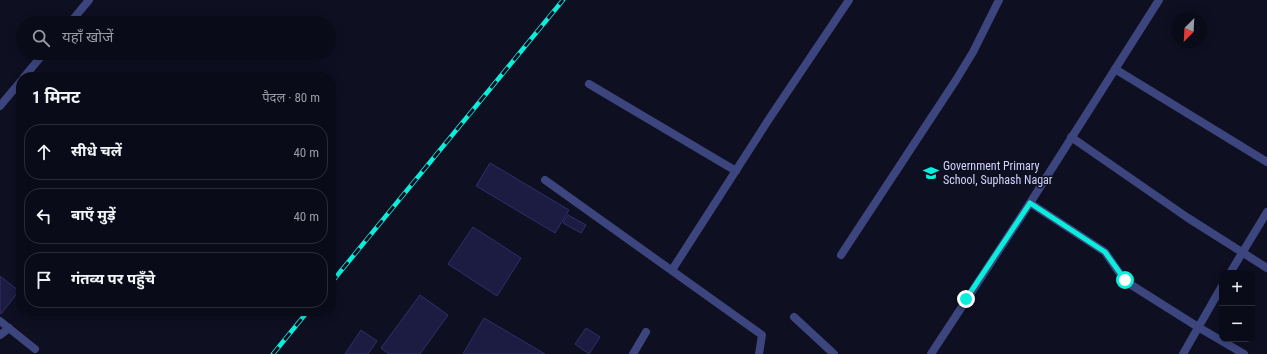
<!DOCTYPE html>
<html lang="hi">
<head>
<meta charset="utf-8">
<style>
  body { margin:0; font-family:"Roboto Condensed","Noto Sans Devanagari",sans-serif; background:#131422; color:#f1f3f6 }
  .controls { position:absolute; right:12px; bottom:12px; display:grid; overflow:hidden; border-radius:8px; box-shadow:0 2px 10px #0003 }
  .controls button { width:36px; height:36px; display:grid; place-items:center; padding:0; border:0; border-bottom:1px solid #2a2b38; background:#0a0b19; color:#f1f3f6; font:20px sans-serif }
  .compass { position:absolute; left:1171px; top:12px; width:36px; height:36px; border-radius:50%; background:#0a0b19; box-shadow:0 2px 10px #0003; rotate:204deg }
  .stop { position:absolute; width:12px; height:12px; margin:-9px; border:3px solid #0ceedc; border-radius:50%; background:#fff }
  .stop.end { background:#0ceedc; border-color:#fff; box-shadow:0 1px 4px #0008 }
  .list { margin:0; padding:0; list-style:none }
  h2 { display:flex; justify-content:space-between; align-items:center; height:52px; margin:0; padding:0 16px; font-size:17px }
  h2 small { font-size:13px; font-weight:400; color:#999ba2 }
  .list li { display:grid; grid-template-columns:26px 1fr auto; gap:12px; align-items:center; box-sizing:border-box; height:56px; margin:0 8px 8px; padding:0 8px; border:1px solid #2a2b38; border-radius:16px }
  .list b { display:block; font-size:15px; white-space:nowrap }
  .list em { font-size:13px; font-style:normal; color:#999ba2 }
  .icon { flex:none; width:22px; height:22px; fill:none; stroke:currentColor; stroke-width:2; stroke-linecap:round; stroke-linejoin:round }
  .map { position:relative; flex:none; width:1267px; height:354px; overflow:hidden }
  .search { position:absolute; background:#0a0b19; box-shadow:0 2px 10px #0003; left:16px; top:16px; width:320px; height:44px; display:flex; align-items:center; gap:10px; box-sizing:border-box; padding:0 14px; border-radius:22px; color:#999ba2; font-size:15px }
  .panel { position:absolute; background:#0a0b19; box-shadow:0 2px 10px #0003; left:16px; top:72px; width:320px; height:244px; border-radius:16px }
  .map>svg:first-child { display:block }
  .building { fill:#1c1b41; stroke:#302f6c }
  .lines { fill:none; stroke-linecap:round; stroke-linejoin:round }
  .service { stroke:#3c457e; stroke-width:8 }
  .minor { stroke:#3c457e; stroke-width:8 }
  .rail-casing { stroke:#0ceedc; stroke-width:4.5 }
  .rail { stroke:#0e0f21; stroke-width:3; stroke-dasharray:9; stroke-linecap:butt }
  .route { stroke:#0ceedc; stroke-width:5 }
  .labels { text-anchor:middle; stroke-width:3; stroke-linejoin:round; paint-order:stroke }
  .poi-label { font-size:12px; fill:#d1d4fd; stroke:#0e0f21; text-anchor:start }
</style>
</head>
<body>
<div class="map">
<svg width="1267" height="354" viewBox="0 0 1267 354">
  <rect width="100%" height="100%" fill="#0e0f21"/>
  <g class="building">
    <polygon points="490,163 569,210 555,233 476,186"/>
    <polygon points="568,215 586,225 581,233 563,223"/>
    <polygon points="473,227 521,258 497,296 448,264"/>
    <polygon points="0,276 19,291 1,314 0,313"/>
    <polygon points="420,295 448,315 420,354 389,354 381,348"/>
    <polygon points="484,318 545,354 463,354"/>
    <polygon points="586,328 600,337 589,354 575,344"/>
    <polygon points="361,330 377,341 368,354 345,354"/>
  </g>
  <g class="lines">
    <g class="service">
      <polyline points="70,23 89,0"/>
      <polyline points="24,77 44,53"/>
      <polyline points="0,106 21,81"/>
      <polyline points="0,321 35,349"/>
      <polyline points="0,335 9,328"/>
      <polyline points="633,354 646,332"/>
    </g>
    <g class="minor">
      <polyline points="1115,69 1267,162"/>
      <polyline points="589,84 736,171"/>
      <polyline points="1071,137 1188,218 1267,268"/>
      <polyline points="545,180 762,335 759,354"/>
      <polyline points="1030,203 1105,252 1125,281 1198,327 1244,354"/>
      <polyline points="841,255 956,80 973,52 999,0"/>
      <polyline points="672,270 769,119 849,0"/>
      <polyline points="1230,273 1267,212"/>
      <polyline points="794,317 834,354"/>
      <polyline points="931,354 1030,203 1159,0"/>
      <polyline points="1183,354 1222,286"/>
    </g>
    <defs>
      <g id="rail">
        <polyline points="331,283 563,0"/>
        <polyline points="273,354 308,311"/>
      </g>
    </defs>
    <use href="#rail" class="rail-casing"/>
    <use href="#rail" class="rail"/>
  </g>
  <g class="lines">
    <polyline class="route" points="966,299 1030,203 1105,252 1125,280"/>
  </g>
  <defs>
    <symbol id="school-bare" viewBox="-9 -9 18 18"><path d="M0-5L7-2L0 1L-7-2ZM-4 1L0 2.5L4 1V4Q0 6-4 4Z" fill="#0ceedc" stroke="#0e0f21" stroke-width="2.5" paint-order="stroke"/></symbol>
  </defs>
  <g fill-rule="evenodd">
    <use href="#school-bare" x="920" y="162" width="22" height="22"/>
  </g>
  <g class="labels">
    <g class="poi-label">
      <text x="943" y="170">Government Primary<tspan x="943" dy="14">School, Suphash Nagar</tspan></text>
    </g>
  </g>
</svg>
<div class="controls">
<button>+</button>
<button>−</button>
</div>
<svg class="compass" viewBox="-18 -18 36 36"><path d="M0-13l5 13h-10z" fill="#e53935"/><path d="M0 13l5-13h-10z" fill="#999ba2"/></svg>
<div class="stop" style="left:1125px;top:280px"></div>
<div class="stop end" style="left:966px;top:299px"></div>
<div class="search"><svg class="icon" aria-label="search" viewBox="0 0 24 24"><circle cx="10" cy="10" r="6"/><path d="M15 15l6 6"/></svg>यहाँ खोजें</div>
<section class="panel">
<h2>1 मिनट<small>पैदल · 80 m</small></h2>
<ul class="list">
<li><svg class="icon" aria-label="ahead" viewBox="0 0 24 24"><path d="M12 20V5M6 11l6-6 6 6"/></svg><div><b>सीधे चलें</b></div><em>40 m</em></li>
<li><svg class="icon" aria-label="left" viewBox="0 0 24 24"><path d="M17 20v-9H6M10 6l-5 5 5 5"/></svg><div><b>बाएँ मुड़ें</b></div><em>40 m</em></li>
<li><svg class="icon" aria-label="arrive" viewBox="0 0 24 24"><path d="M6 21V4h12l-3 4 3 4H6"/></svg><div><b>गंतव्य पर पहुँचे</b></div></li>
</ul>
</section>
</div>
</body>
</html>
